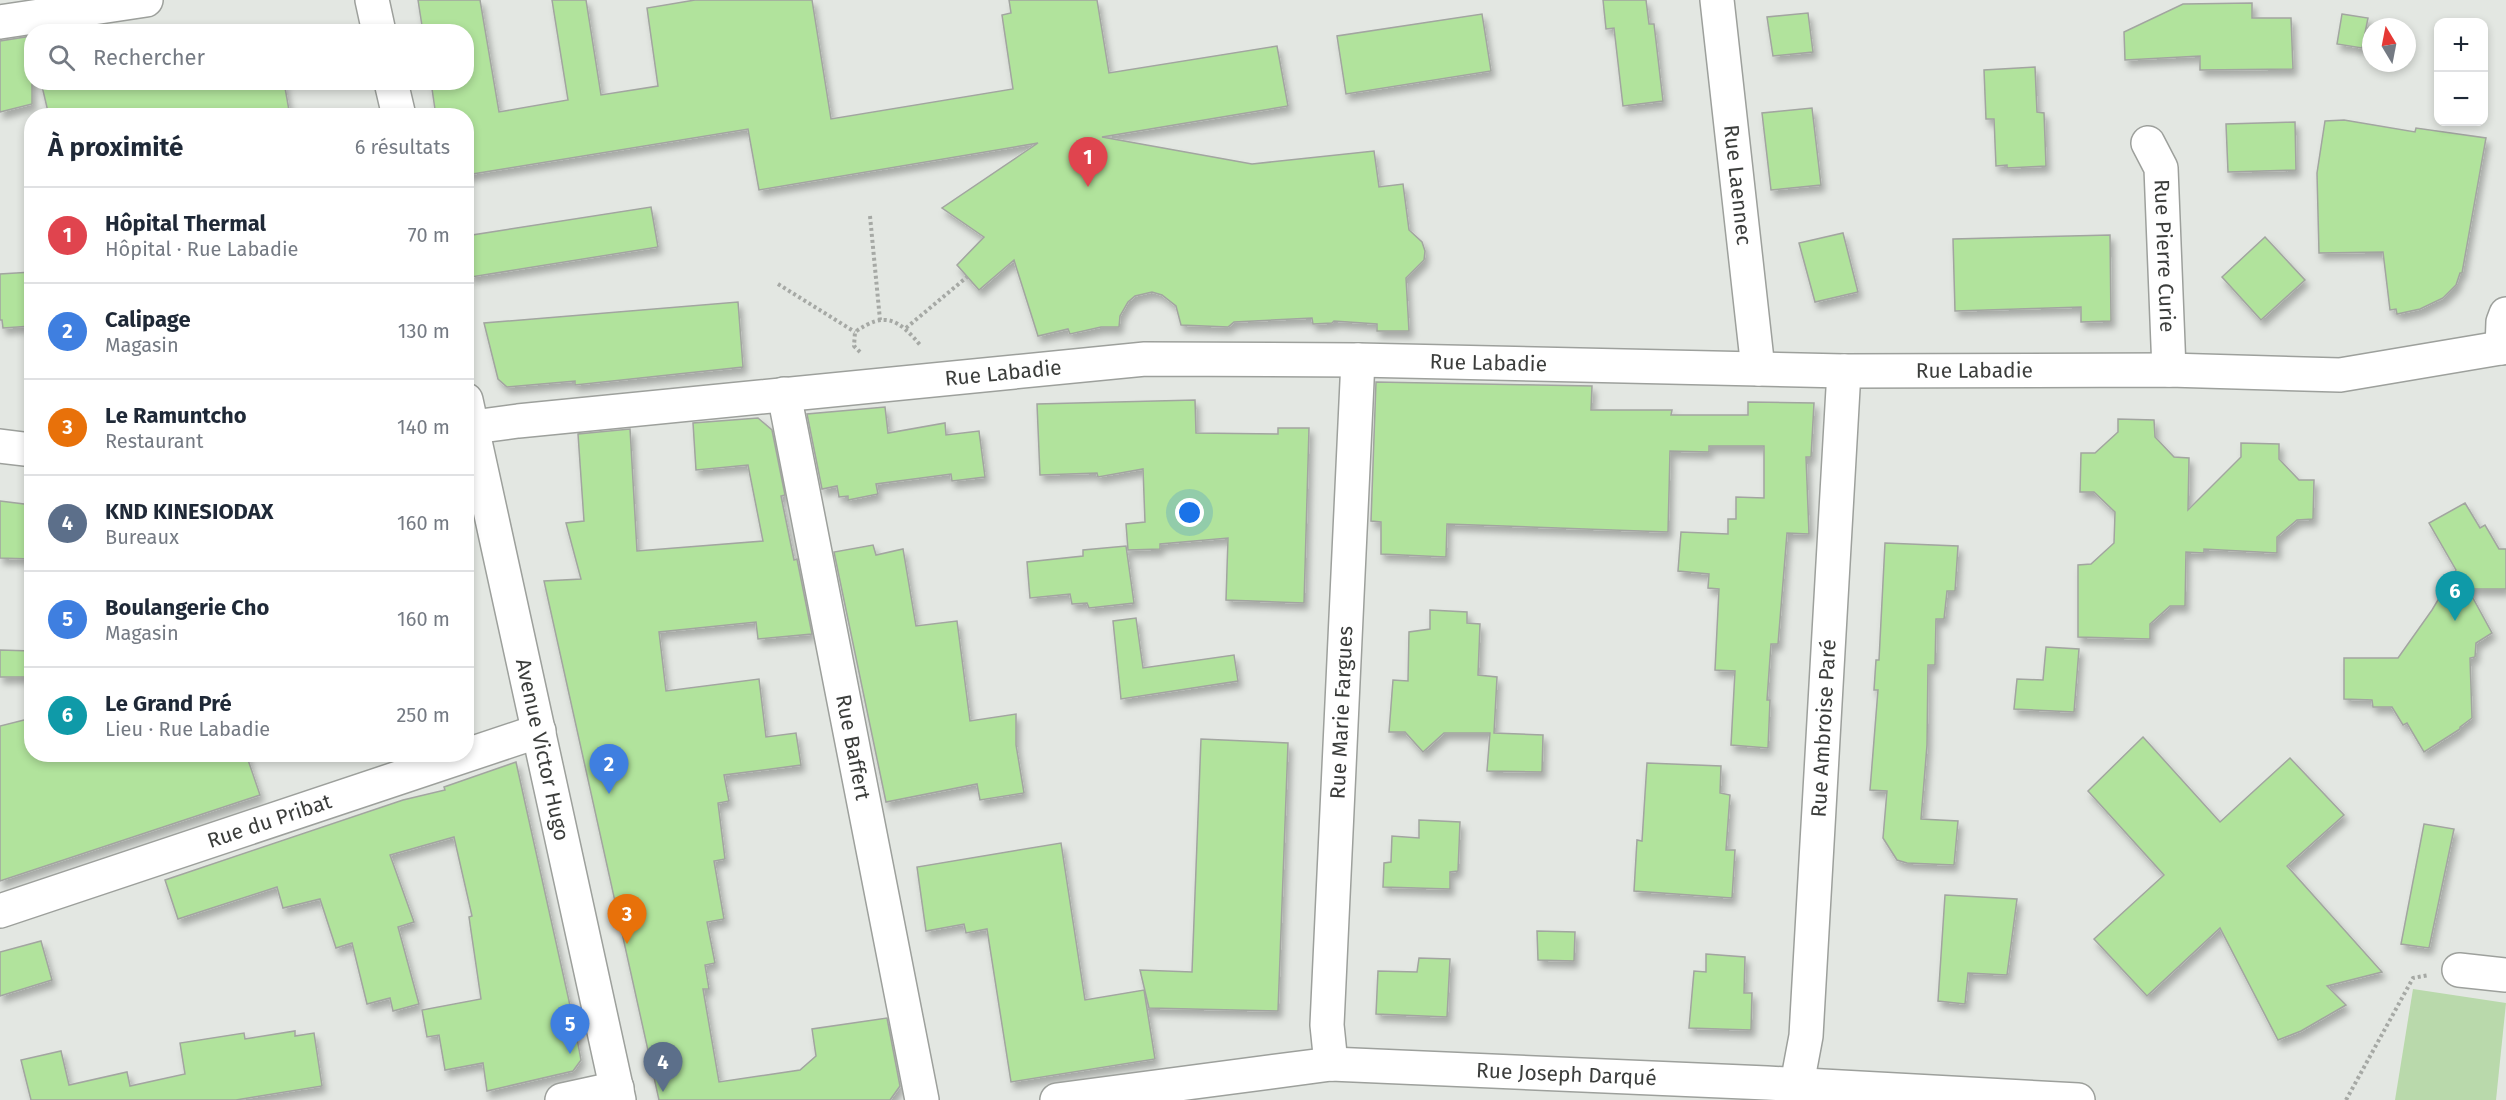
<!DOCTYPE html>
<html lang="fr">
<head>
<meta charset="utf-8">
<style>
  body { margin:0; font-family:"Fira Sans",sans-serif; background:#f2f2f3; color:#1f2937 }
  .controls { position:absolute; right:18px; top:18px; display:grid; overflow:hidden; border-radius:12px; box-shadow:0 3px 9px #0003 }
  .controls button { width:54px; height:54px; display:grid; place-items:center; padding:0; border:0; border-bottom:2px solid #e0e1e3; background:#fff; color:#1f2937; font:30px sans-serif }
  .compass { position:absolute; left:2362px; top:18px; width:54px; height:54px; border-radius:50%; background:#fff; box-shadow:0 3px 9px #0003; rotate:350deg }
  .you { position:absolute; left:1190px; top:513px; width:21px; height:21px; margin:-15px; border:4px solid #fff; border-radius:50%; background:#1a73e8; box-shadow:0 0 0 9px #1a73e833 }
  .badge { display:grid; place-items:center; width:39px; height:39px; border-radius:50%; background:#488525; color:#fff; font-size:20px; font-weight:700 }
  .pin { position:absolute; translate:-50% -50px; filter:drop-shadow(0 2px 3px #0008) }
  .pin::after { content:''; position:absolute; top:32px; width:21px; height:18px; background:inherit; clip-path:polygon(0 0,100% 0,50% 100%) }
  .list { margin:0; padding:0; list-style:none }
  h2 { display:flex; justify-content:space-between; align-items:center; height:78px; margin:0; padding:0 24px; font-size:26px }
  h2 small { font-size:20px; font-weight:400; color:#747a83 }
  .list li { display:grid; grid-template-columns:39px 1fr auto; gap:18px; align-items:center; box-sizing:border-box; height:96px; padding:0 24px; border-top:2px solid #e0e1e3 }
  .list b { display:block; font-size:22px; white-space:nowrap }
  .list p { margin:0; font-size:20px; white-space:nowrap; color:#747a83 }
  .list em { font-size:20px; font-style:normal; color:#747a83 }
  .icon { flex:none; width:33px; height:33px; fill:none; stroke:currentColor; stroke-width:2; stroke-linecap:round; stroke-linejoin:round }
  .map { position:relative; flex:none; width:2506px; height:1100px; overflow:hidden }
  .search { position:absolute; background:#fff; box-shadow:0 3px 9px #0003; left:24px; top:24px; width:450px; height:66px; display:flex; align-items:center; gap:15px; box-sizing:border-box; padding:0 21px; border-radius:24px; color:#747a83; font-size:22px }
  .panel { position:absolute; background:#fff; box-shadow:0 3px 9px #0003; left:24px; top:108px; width:450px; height:654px; border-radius:24px }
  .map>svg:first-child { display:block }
  .green { fill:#b9d9ab }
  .building { fill:#b1e39c; stroke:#a2a5a0; stroke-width:1.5; filter:url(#shadow) }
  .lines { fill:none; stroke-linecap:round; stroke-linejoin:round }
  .minor-casing { stroke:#9da09c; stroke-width:36 }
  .secondary-casing { stroke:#9da09c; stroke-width:36 }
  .path { stroke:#a6a9a5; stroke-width:4; stroke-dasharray:3 3; stroke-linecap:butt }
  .minor { stroke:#fff; stroke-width:33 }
  .secondary { stroke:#fff; stroke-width:33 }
  .labels { text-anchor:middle; stroke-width:6; stroke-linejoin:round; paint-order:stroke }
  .street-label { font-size:21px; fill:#3b3d3b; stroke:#fff }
</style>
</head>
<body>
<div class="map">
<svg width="2506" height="1100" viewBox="0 0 2506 1100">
  <defs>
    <filter id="shadow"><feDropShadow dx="3.5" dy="6" stdDeviation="3" flood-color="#0004"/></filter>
  </defs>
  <rect width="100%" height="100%" fill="#e3e7e2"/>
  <polygon class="green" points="2413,989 2506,1003 2496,1100 2395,1100"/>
  <g class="building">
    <polygon points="418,0 480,0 499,112 568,100 552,0 586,0 601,95 658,86 647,8 695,0 812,0 831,119 1013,89 1002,15 1011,13 1009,0 1097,0 1109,73 1277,46 1288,106 1102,137 1252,164 1374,151 1379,187 1403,184 1409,230 1422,242 1425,251 1424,260 1406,278 1409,331 1377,331 1377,324 1334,321 1332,323 1313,324 1312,318 1234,322 1228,327 1181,325 1176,306 1162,295 1152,292 1135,296 1128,302 1120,316 1119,327 1101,327 1070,334 1068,329 1038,336 1014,260 979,290 957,265 984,237 942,208 1038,143 759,190 748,129 466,175 466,116 436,116 431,82 466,82 466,32 423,32"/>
    <polygon points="1603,0 1646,0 1649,24 1654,24 1663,101 1623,106 1614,28 1606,29"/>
    <polygon points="2252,3 2252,18 2291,18 2293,69 2200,70 2200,56 2125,60 2124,32 2183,4"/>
    <polygon points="1808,13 1813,52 1773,56 1767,17"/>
    <polygon points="1482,14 1491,71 1346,94 1337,36"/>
    <polygon points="2342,14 2368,18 2362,48 2337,44"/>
    <polygon points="32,36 32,104 0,112 0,41"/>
    <polygon points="2035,67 2037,112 2044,113 2046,166 2007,168 2007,165 1996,166 1994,119 1986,119 1984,70"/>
    <polygon points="41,82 284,82 290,116 49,116"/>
    <polygon points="1812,108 1821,185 1771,190 1762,113"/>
    <polygon points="2344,120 2415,132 2416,128 2486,138 2462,273 2460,273 2456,285 2443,298 2420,309 2397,314 2396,309 2390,310 2383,252 2319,253 2317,173 2325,121"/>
    <polygon points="2295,122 2296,170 2228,172 2226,124"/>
    <polygon points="651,207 658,247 471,277 466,258 466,236"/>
    <polygon points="1843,233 1858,292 1815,302 1799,243"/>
    <polygon points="2110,235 2111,321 2081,322 2081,307 1955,311 1953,239"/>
    <polygon points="2265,237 2305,280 2261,320 2222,277"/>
    <polygon points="32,272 32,326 3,328 2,320 0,320 0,274"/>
    <polygon points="738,302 743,367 575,385 575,381 507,387 498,379 484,323"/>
    <polygon points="1376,382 1592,386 1591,410 1672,410 1671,415 1748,415 1748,402 1814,403 1811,457 1806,457 1809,534 1787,533 1778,644 1771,644 1767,700 1770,700 1768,748 1731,745 1735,671 1715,670 1719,589 1708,588 1709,574 1678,571 1681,532 1728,534 1728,519 1736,519 1736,497 1764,498 1764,446 1709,446 1709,452 1670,451 1668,532 1447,524 1446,557 1381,554 1381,522 1371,521"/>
    <polygon points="1195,400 1196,433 1278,434 1278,428 1309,428 1304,603 1226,600 1228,538 1160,544 1160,549 1128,550 1126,524 1145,522 1143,469 1098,477 1097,473 1040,475 1037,404"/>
    <polygon points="885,407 888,433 945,423 946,435 979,431 985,477 952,481 951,474 876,484 878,494 848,500 848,496 839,497 837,486 822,489 807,414"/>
    <polygon points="758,418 772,430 785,495 781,496 794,560 797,559 812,634 758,639 756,622 659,632 666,691 759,679 766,737 796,733 801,765 724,775 729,801 718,803 725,859 714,861 724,919 707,922 715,963 705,965 709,989 703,989 719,1082 800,1070 816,1056 812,1029 887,1018 900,1086 890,1100 659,1100 544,581 581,579 566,523 584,521 578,434 630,429 637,551 763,541 748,465 696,470 693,423"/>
    <polygon points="2118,419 2154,420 2155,437 2174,457 2189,458 2188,510 2241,457 2241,443 2279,444 2279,459 2299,480 2314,480 2313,519 2297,520 2277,537 2277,553 2204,549 2204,553 2186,552 2185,606 2170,606 2150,624 2150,639 2078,637 2078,565 2091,564 2114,543 2115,512 2094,492 2080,492 2081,453 2095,453 2118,432"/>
    <polygon points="0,501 32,505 32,559 0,558"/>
    <polygon points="2465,503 2480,528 2485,525 2499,549 2506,549 2506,589 2468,589 2492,633 2476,643 2475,657 2470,658 2472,718 2460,727 2460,729 2424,752 2407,723 2403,725 2392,707 2373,707 2372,700 2344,699 2344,658 2398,658 2432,610 2456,570 2429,523"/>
    <polygon points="1885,543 1958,546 1955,591 1947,591 1944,619 1936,619 1935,665 1928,665 1927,745 1921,819 1958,821 1954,865 1907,863 1897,860 1883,838 1887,791 1870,790 1878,690 1874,690 1876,660 1879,660"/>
    <polygon points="873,545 876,555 903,549 916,626 957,621 970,721 1016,714 1016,745 1024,793 980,800 977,784 886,802 834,552"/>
    <polygon points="1126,546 1134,603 1089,608 1087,603 1072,604 1070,594 1030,598 1027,562 1083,556 1083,550"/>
    <polygon points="1430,610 1467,612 1467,623 1480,624 1478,675 1497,677 1494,733 1543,735 1542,772 1487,771 1490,733 1444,733 1423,752 1405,732 1389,732 1393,680 1408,681 1409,632 1430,629"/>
    <polygon points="1136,618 1143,668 1234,655 1238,681 1121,699 1113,621"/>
    <polygon points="2046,647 2079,649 2074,712 2014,709 2017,679 2043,680"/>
    <polygon points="0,650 32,651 32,677 0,677"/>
    <polygon points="32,718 32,754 246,754 260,795 0,881 0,726"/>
    <polygon points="2143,737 2220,822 2290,758 2344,815 2287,866 2382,972 2327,986 2346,1005 2301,1031 2278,1040 2220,928 2147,996 2094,939 2164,875 2088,791"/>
    <polygon points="1201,739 1288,743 1278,1011 1149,1008 1140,970 1192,972"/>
    <polygon points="516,762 575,1028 581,1060 573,1071 487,1091 483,1063 445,1070 439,1035 427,1037 422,1010 481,999 469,917 472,916 454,837 390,855 414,922 398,927 419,1004 393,1011 390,998 367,1004 352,943 336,948 320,899 283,908 277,887 178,919 165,880 403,800 445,790 444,787"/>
    <polygon points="1647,763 1721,766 1720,793 1730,795 1726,850 1735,850 1732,898 1634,891 1637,840 1642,841"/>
    <polygon points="1419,820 1460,822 1458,871 1450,872 1450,889 1383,887 1384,863 1391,862 1392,836 1419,838"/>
    <polygon points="2424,824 2454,829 2429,948 2401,944"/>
    <polygon points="1061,843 1085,1000 1144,990 1155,1059 1011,1082 987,929 966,933 964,924 926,931 917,867"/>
    <polygon points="1945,895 2017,899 2007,975 1968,973 1965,1004 1938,1001"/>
    <polygon points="1537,931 1575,932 1574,961 1538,960"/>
    <polygon points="41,941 52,980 0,996 0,952"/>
    <polygon points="1706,954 1745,957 1744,993 1752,993 1751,1030 1689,1028 1694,971 1706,972"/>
    <polygon points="1419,958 1450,959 1447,1017 1376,1014 1378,971 1417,972"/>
    <polygon points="295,1031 295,1036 314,1033 322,1086 236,1100 31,1100 21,1060 61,1051 69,1085 127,1072 130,1086 185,1074 180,1043 244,1033 245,1039"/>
  </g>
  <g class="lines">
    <defs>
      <g id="minor">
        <path id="s1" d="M 1717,0 L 1758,369"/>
        <polyline points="0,22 146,0"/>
        <path id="s2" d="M 2148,143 L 2161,168 L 2169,370"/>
        <polyline points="2502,348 2503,322 2506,314"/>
        <path id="s3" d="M 784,394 L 922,1100"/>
        <path id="s4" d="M 466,428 L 518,421 L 1145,359 L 1358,360 L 1844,371 L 2169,370 L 2340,375 L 2506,347"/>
        <polyline points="0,446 32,450"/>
        <path id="s5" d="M 0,911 L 539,731"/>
        <polyline points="2459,970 2506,975"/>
        <path id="s6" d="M 1331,1064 L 1327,1025 L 1358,360"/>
        <path id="s7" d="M 1797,1084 L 1806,1036 L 1844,371"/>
        <polyline points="562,1100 617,1088"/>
        <path id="s8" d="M 1057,1100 L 1331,1064 L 1767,1083 L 2078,1100"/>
      </g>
      <g id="secondary">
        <polyline points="372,0 379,32"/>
        <polyline points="391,82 399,116"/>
        <path id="s9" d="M 466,400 L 619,1100"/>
      </g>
    </defs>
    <use href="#minor" class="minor-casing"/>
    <use href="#secondary" class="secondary-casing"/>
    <g class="path">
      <polyline points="870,216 880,320"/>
      <polyline points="778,284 855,332"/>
      <polyline points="906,328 967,277"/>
      <path d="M 860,352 L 854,346 L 855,332 C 886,310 899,320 921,346"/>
      <polyline points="2346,1100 2413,978 2429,975"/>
    </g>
    <use href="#minor" class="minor"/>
    <use href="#secondary" class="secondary"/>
  </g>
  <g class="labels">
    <g class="street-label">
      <text dy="7" stroke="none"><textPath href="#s1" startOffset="186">Rue Laennec</textPath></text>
      <text dy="7" stroke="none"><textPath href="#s2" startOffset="116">Rue Pierre Curie</textPath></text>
      <text dy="7" stroke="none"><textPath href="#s4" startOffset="1026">Rue Labadie</textPath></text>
      <text dy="7" stroke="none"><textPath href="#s4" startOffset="1512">Rue Labadie</textPath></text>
      <text dy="7" stroke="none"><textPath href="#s4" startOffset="540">Rue Labadie</textPath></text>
      <text dy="7" stroke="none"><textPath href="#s6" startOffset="352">Rue Marie Fargues</textPath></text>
      <text dy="7" stroke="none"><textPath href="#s7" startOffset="357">Rue Ambroise Paré</textPath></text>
      <text dy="7" stroke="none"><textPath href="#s3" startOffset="360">Rue Baffert</textPath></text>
      <text dy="7" stroke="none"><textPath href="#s9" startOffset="358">Avenue Victor Hugo</textPath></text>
      <text dy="7" stroke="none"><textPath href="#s5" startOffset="284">Rue du Pribat</textPath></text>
      <text dy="7" stroke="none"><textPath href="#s8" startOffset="512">Rue Joseph Darqué</textPath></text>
    </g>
  </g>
</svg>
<div class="controls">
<button>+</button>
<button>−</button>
</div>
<svg class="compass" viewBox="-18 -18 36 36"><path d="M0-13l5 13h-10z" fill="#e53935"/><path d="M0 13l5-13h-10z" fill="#747a83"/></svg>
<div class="you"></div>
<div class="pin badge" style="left:1088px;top:187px;background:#e0444e">1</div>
<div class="pin badge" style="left:609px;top:794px;background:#3f7fe0">2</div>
<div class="pin badge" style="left:627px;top:944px;background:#e8710a">3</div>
<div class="pin badge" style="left:663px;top:1092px;background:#5c6f8a">4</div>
<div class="pin badge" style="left:570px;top:1054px;background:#3f7fe0">5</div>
<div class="pin badge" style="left:2455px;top:621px;background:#0f9aa8">6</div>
<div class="search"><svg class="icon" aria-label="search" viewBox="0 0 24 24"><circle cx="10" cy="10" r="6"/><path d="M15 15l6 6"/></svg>Rechercher</div>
<section class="panel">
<h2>À proximité<small>6 résultats</small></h2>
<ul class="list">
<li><span class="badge" style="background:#e0444e">1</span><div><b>Hôpital Thermal</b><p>Hôpital · Rue Labadie</p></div><em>70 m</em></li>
<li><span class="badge" style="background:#3f7fe0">2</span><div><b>Calipage</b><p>Magasin</p></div><em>130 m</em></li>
<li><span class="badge" style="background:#e8710a">3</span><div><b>Le Ramuntcho</b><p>Restaurant</p></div><em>140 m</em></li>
<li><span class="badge" style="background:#5c6f8a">4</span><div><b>KND KINESIODAX</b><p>Bureaux</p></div><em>160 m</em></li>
<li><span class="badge" style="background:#3f7fe0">5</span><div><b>Boulangerie Cho</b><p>Magasin</p></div><em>160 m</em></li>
<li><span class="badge" style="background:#0f9aa8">6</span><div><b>Le Grand Pré</b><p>Lieu · Rue Labadie</p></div><em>250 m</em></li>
</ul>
</section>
</div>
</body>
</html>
